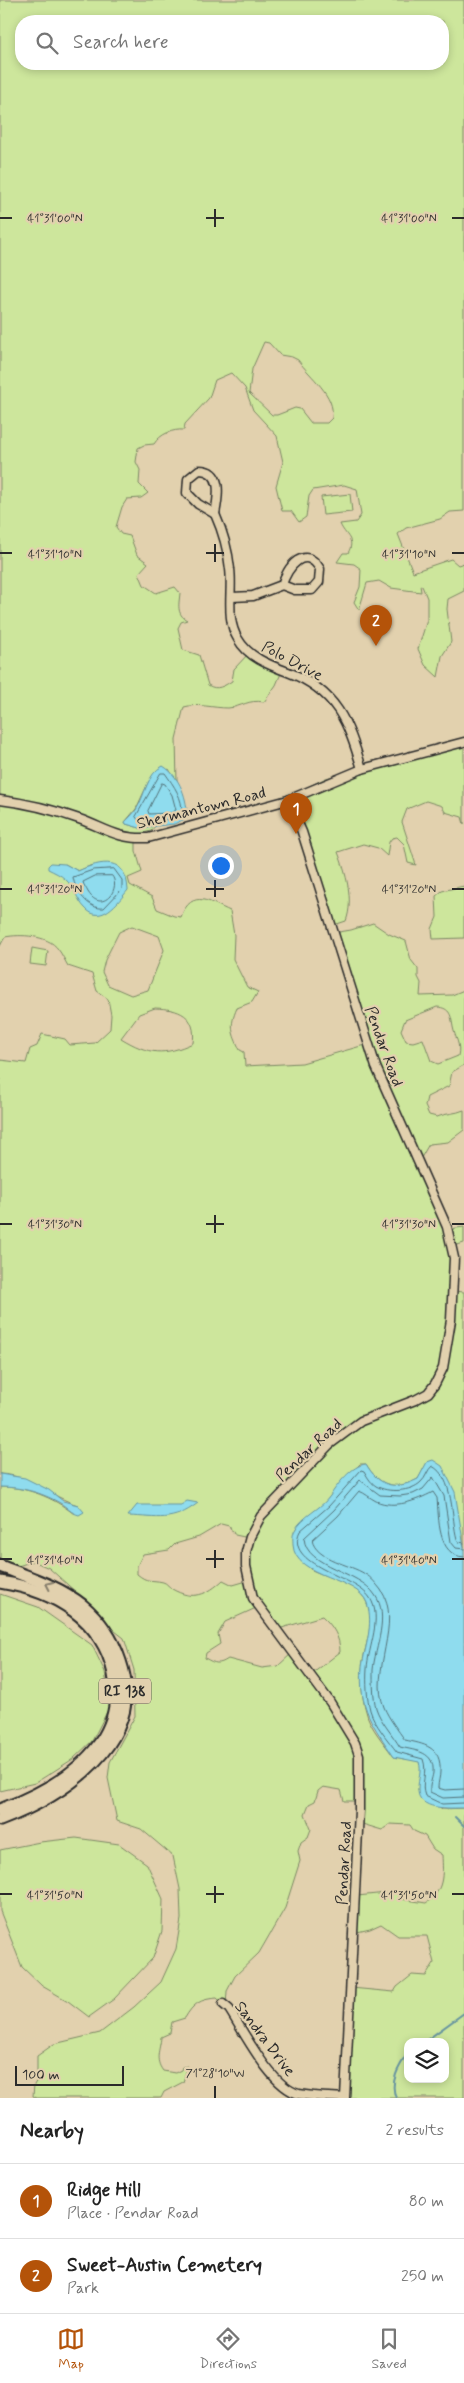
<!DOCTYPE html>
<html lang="en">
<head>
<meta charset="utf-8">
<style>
  body { margin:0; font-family:Mynerve,sans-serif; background:#f2f2f2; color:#222 }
  .controls { position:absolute; right:15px; bottom:15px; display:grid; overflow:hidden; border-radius:10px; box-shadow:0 2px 8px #0003 }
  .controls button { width:45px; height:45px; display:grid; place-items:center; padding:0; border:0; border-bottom:1px solid #e0e0e0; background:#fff; color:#222; font:25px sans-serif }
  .scale { position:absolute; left:15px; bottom:12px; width:109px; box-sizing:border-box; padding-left:5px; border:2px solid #2b2b2b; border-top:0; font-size:14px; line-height:18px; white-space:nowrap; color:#2b2b2b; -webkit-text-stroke:4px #e2d1ae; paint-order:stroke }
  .you { position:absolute; left:220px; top:865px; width:18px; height:18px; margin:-12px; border:4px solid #fff; border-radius:50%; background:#1a73e8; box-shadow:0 0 0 8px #1a73e833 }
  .badge { display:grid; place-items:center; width:32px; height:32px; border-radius:50%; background:#b45309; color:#fff; font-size:16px; font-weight:700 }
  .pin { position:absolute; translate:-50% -41px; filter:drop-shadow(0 1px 2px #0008) }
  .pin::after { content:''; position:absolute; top:26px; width:18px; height:15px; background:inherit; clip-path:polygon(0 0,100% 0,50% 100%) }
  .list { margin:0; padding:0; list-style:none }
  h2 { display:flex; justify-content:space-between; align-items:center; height:65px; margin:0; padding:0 20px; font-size:21px }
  h2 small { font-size:16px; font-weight:400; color:#767676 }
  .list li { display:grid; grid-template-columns:32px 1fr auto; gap:15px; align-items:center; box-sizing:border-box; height:75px; padding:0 20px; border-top:1px solid #e0e0e0 }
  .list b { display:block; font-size:19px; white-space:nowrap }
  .list p { margin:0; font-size:16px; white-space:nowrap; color:#767676 }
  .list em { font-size:16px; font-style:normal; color:#767676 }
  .icon { flex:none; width:28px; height:28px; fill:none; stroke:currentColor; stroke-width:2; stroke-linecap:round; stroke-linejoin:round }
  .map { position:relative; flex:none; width:464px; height:2098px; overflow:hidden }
  .search { position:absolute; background:#fff; box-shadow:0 2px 8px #0003; left:15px; right:15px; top:15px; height:55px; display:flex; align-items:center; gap:12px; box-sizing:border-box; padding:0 18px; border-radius:20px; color:#767676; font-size:19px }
  .sheet { height:215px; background:#fff }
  nav { display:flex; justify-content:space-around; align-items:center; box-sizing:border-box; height:70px; border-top:1px solid #e0e0e0; background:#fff; font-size:14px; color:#767676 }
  nav a { display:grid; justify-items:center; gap:2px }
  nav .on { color:#b45309 }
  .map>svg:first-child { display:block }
  .green { fill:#cde69c; stroke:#7c8864; fill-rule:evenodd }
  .water { fill:#8fdcee; stroke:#6795a0 }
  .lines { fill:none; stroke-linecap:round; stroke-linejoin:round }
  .shore { stroke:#537279; stroke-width:1 }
  .stream { stroke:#6795a0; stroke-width:2 }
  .minor-casing { stroke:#2b2b2b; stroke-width:11 }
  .highway-casing { stroke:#2b2b2b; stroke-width:15 }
  .minor { stroke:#e2d1ae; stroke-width:8 }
  .highway { stroke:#e2d1ae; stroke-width:11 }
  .oneway { stroke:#867e6c }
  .ticks { fill:none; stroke:#2b2b2b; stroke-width:2 }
  .labels { text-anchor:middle; stroke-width:4.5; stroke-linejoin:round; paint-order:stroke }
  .shield { fill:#e2d1ae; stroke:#625d52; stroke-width:1 }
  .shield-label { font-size:15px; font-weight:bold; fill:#2b2b2b }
  .street-label { font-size:16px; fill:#2b2b2b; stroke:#e2d1ae }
  .ticks-label { font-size:12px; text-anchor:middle; fill:#2b2b2b; stroke:#e2d1ae; stroke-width:4.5; stroke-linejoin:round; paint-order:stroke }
</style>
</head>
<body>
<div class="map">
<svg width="464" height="2098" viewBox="0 0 464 2098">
  <rect width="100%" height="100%" fill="#e2d1ae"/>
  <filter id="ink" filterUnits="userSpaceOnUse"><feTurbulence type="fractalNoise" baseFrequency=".02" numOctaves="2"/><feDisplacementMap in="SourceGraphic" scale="10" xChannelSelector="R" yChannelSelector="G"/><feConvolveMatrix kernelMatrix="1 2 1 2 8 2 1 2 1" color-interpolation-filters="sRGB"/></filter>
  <g filter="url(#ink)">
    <g class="green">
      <path d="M 0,0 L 464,0 L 464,511 L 450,512 L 440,519 L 406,528 L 398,534 L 413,572 L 451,559 L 458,565 L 464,563 L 464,591 L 448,599 L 447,609 L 451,642 L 442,656 L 438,677 L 425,665 L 418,649 L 427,620 L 427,598 L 422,586 L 420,585 L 421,592 L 391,588 L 379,581 L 367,583 L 359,610 L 354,602 L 360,587 L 361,569 L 354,564 L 337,562 L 343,553 L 348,553 C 356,539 345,536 340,524 L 356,522 L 361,515 L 357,489 L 344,485 L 313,490 L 309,496 L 306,517 L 299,522 L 291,511 L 282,511 L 276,486 L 283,462 L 277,436 L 253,410 L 245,388 L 231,373 L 215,380 L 209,398 L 185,424 L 184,430 C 173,429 160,434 154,444 L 144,445 L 138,448 L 136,462 L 140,470 L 139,484 L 148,493 L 141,498 L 127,499 L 122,507 L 116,527 L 121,534 L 130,536 L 137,555 L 148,563 L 139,573 L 144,585 L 156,593 L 175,587 L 180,593 C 179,604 176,614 187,620 L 181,622 L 178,628 L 183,650 L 199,655 L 208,685 C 217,691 224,686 232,681 L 234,669 L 249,653 L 282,671 L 276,685 L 264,702 C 248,699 242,707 228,708 C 213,708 198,703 184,707 L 176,739 L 177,782 L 169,769 L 149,781 L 136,809 L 125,822 L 126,824 L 140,828 L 156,825 L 151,831 L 136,835 L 136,851 L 142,872 L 128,878 L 130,885 L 152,897 L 157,909 L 174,916 L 181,917 C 192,887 211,903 230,911 L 234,935 L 233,959 L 247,987 L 258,992 L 252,1002 L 237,1008 C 229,1026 232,1033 240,1050 L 244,1052 L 245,1066 L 302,1063 L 368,1044 L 333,933 L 351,930 L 373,923 L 389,934 L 406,941 L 411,960 L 418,969 L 418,977 L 421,983 L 420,996 L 452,995 L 464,990 L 464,1065 L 452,1072 L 449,1086 L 427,1097 L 425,1106 L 429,1115 L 437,1117 C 446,1113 455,1114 464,1110 L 464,1130 L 448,1142 L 429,1144 L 418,1163 L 449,1229 L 464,1227 L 464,1243 L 454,1246 L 454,1291 L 464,1292 L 464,1547 L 460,1532 L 427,1463 L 418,1479 C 394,1491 379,1486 366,1464 L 360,1464 L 333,1492 L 326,1502 L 296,1528 L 310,1569 C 327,1578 357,1583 366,1601 C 377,1622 363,1648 362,1669 C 361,1683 362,1698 366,1711 C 369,1727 385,1744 394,1757 L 419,1761 L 422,1770 L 418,1790 L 442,1809 L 464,1808 L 464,2098 L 346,2098 L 351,1988 L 394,1992 L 397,1987 L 412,1975 L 426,1976 L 434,1963 L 427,1936 L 398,1936 L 381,1924 L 370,1929 L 353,1933 L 357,1896 L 397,1892 L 401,1899 L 426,1903 C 444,1891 443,1875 442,1855 L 433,1849 L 425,1836 L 414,1831 L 410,1825 L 390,1824 L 382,1830 L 359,1823 L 358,1801 L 344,1801 L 341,1790 L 323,1787 L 318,1791 L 315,1801 L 309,1804 L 305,1814 L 311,1829 L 308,1837 L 301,1842 L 298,1851 L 300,1861 L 285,1908 L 259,1953 L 235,1976 L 227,1991 L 226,2006 L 217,1998 C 200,1999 193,2004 185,2018 L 172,2022 L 170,2033 L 161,2037 C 160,2050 154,2059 163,2071 L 175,2073 L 181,2070 L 182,2067 L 188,2066 L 183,2082 L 164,2092 L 161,2098 L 37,2098 L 33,2096 L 34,2085 L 37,2080 L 37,2056 L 54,2044 L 100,2033 L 134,2007 L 161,1982 L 176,1949 L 181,1919 L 180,1889 L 173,1856 L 141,1829 L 117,1821 L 108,1778 L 110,1762 L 135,1716 L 134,1670 L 124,1638 L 97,1617 L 78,1594 L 49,1568 L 33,1561 L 15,1567 L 0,1561 L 0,1487 C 27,1487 53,1497 74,1514 L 78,1505 C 51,1497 30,1475 0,1474 L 0,1060 L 26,1063 L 30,1049 L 37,1046 L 42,1034 L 65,1039 L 70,1045 L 95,1043 L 110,1029 L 111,1015 L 108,999 L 97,991 L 92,974 L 68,966 C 65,961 62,954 58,949 C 48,935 20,934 5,937 L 0,946 ZM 21,21 L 443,21 L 443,64 L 21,64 ZM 264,342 L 269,343 L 280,355 L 292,357 L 298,360 C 310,377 336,395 332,418 L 327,423 L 311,423 L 300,409 L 295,408 L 277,415 L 272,415 L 249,393 L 252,369 ZM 65,864 L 78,871 L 92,865 L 69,883 L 65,878 ZM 132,926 L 159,936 L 164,950 L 148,990 L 131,995 L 108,985 L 102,972 L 105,960 L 119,932 ZM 437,1007 C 451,1008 451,1016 453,1027 C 455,1038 461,1044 458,1056 L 438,1064 L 431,1061 L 423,1039 L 413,1042 L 406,1041 L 401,1030 L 405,1020 ZM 155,1008 C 179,1009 197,1015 193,1043 C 164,1056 149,1055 121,1038 L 139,1014 ZM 221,1524 L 229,1526 L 235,1535 L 249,1538 L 247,1581 L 233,1585 L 223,1580 C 207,1595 193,1601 172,1589 C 169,1587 167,1583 163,1582 C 150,1579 148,1583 137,1574 L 137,1566 L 143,1554 L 169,1550 L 175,1544 L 199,1537 ZM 256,1608 L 275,1630 L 322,1616 C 333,1626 340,1637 340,1652 L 308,1677 L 292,1653 L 278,1666 L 262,1668 L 228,1659 C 219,1665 215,1664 205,1658 L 206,1653 L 220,1644 L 218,1634 L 225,1622 ZM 408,2042 L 445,2042 L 445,2079 L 408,2079 Z"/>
      <polygon points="350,494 352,512 323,515 321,497"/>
      <path d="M 464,739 L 464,824 L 462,817 L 445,812 L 442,806 L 426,801 L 407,809 L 402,822 L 416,865 L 408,863 L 404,844 L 397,837 L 392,838 L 389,842 L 387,856 L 378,848 L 363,844 L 338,852 C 346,873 354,900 346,921 L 331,926 L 289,796 L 326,778 Z"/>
      <polygon points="464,886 464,938 433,939 432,929 437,917 436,896 442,891"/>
      <polygon points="32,948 48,951 46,966 30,964"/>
      <polygon points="0,1594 38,1607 92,1645 105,1672 110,1706 92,1741 73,1759 35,1783 0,1791"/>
      <polygon points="76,1838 119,1844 147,1864 163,1899 162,1931 153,1958 114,1999 89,2017 68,2001 42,1986 22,1967 0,1911 0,1850 40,1842"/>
    </g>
    <g class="water">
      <path d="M 163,766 C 180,776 188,800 187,818 L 174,824 L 140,828 L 126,824 L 125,822 C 129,818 133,814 136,810 C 145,796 147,773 163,766 Z"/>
      <path d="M 51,863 L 65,864 L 78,871 C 102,860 126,856 128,890 C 118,902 101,926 85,908 C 77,900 74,886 65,879 C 61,875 54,872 48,869 L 48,866 Z"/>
      <path d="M 433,1460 L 442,1466 L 455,1492 L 464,1547 L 464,1808 C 450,1808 417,1811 418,1789 C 418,1778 422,1772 419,1762 L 394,1757 C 373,1725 358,1708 362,1667 C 365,1646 374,1625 367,1603 C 358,1577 295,1578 293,1545 C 293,1539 292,1535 295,1530 C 302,1516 321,1509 330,1496 C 337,1485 352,1465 366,1464 C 379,1486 394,1491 418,1479 L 427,1462 Z"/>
      <path d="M 0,1474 L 25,1478 L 49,1490 L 63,1501 L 78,1505 L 84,1512 L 79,1515 C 71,1513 67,1507 60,1503 C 41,1492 21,1487 0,1487 Z"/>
      <path d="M 187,1501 L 198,1503 C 172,1523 158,1517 128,1516 L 137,1505 L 181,1505 Z"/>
    </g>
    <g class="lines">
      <g class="shore">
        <path d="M 161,773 L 165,773 C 174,786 183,798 182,814 L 173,819 L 140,822 L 136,817 Z"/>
        <polygon points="162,783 165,784 172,795 176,810 171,813 149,814 148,811"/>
        <path d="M 114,869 L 122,880 L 122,889 L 104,908 C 89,910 75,891 73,877 L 93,870 Z"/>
        <path d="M 112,876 C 122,888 102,915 88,892 C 86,888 84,886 83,882 L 95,876 Z"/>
        <path d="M 464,1543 L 459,1542 L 457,1539 C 451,1518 454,1477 432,1466 C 427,1470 426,1478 421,1482 C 411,1492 388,1493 376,1486 C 370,1482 367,1476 364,1471 L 361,1470 L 329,1506 L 300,1531 C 283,1566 355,1575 370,1598 C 383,1618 368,1647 367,1669 C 366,1682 367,1698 370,1710 C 374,1724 388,1740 397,1752 L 423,1759 C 428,1773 420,1784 425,1796 L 442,1804 L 464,1803"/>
        <path d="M 464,1549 L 456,1548 L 451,1542 L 444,1496 L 433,1477 L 423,1489 L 413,1494 L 400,1496 L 380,1495 L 360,1480 L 334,1510 L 304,1538 C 306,1568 359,1570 375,1595 C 390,1616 375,1647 373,1670 C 373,1682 373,1696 376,1708 C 380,1721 393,1735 400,1747 C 416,1751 435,1751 433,1773 C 432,1779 429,1786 430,1792 L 443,1798 L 464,1797"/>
        <path d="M 464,1557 C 437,1556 439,1518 437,1498 L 433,1492 C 416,1501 395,1509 376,1501 C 370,1498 365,1493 359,1491 L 338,1516 L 312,1540 C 316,1560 350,1564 365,1574 C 371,1577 377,1585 381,1590 C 403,1622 369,1672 384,1707 C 389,1719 398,1730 405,1740 C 423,1744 442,1746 440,1772 C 440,1777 438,1782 438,1788 L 445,1790 L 464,1789"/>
      </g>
      <g class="stream">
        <polyline points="455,1817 464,1826"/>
        <polyline points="424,2042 464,2013"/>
        <path d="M 396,2098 C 389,2082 399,2066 408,2053"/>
      </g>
      <defs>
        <g id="minor">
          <path d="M 199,470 C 224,470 218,498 215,514 L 198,504 L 187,493 L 188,479 Z"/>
          <path d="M 215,514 C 223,532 228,549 230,569 C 233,591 225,619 238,639 C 248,657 269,665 288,672 C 337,691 348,722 362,769"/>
          <path d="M 232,597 L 253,596 L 282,585 L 295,590 L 312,590 L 319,582 L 320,569 C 305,544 287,567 282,585"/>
          <path d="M 0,800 C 26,803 54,810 79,819 C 107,829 116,839 148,838 L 288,800 L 362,769 L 464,742"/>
          <polyline points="288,800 302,832 376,1067 447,1227 454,1258 451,1320 443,1368 435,1384 428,1393 415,1400 361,1421 330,1444 261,1516 250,1537 246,1552 246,1566 253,1598 330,1702 355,1743 359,1755 359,1810 345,2098"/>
          <path d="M 223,2004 L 229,2009 C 244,2032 271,2087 299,2094 C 314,2097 330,2097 345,2098"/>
        </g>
        <g id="highway">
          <path d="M 0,1566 C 28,1577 58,1586 82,1605 C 100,1620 113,1640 120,1661 C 148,1742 63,1796 0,1820"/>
          <path d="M 0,1582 C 26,1586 53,1595 74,1611 C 115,1641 130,1700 100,1743 C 77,1776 37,1796 0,1810"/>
        </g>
      </defs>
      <use href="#minor" class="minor-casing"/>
      <use href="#highway" class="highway-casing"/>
      <use href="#minor" class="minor"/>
      <use href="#highway" class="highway"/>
    </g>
    <defs><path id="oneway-chevron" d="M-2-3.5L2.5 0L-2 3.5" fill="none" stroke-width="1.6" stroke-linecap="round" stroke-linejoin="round" transform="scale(1.25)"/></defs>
    <use class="oneway" href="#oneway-chevron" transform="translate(49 1585) rotate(-155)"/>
  </g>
  <path class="ticks" d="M 215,209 L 215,227M 0,218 L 12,218M 206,218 L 224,218M 452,218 L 464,218M 215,544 L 215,562M 0,553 L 12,553M 206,553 L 224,553M 452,553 L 464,553M 215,880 L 215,897M 0,889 L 12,889M 206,889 L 224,889M 452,889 L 464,889M 215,1215 L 215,1233M 0,1224 L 12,1224M 206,1224 L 224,1224M 452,1224 L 464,1224M 215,1550 L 215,1568M 0,1559 L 12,1559M 206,1559 L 224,1559M 452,1559 L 464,1559M 215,1886 L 215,1903M 0,1894 L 12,1894M 206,1894 L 224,1894M 452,1894 L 464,1894M 215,2086 L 215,2098"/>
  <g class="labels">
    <rect class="shield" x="99" y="1678.5" width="52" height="25" rx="4"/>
    <g class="shield-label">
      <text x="125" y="1696">RI 138</text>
    </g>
    <g class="street-label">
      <text transform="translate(293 660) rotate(28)" y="6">Polo Drive</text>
      <text transform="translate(201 807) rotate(-14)" y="6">Shermantown Road</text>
      <text transform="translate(385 1046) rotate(70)" y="6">Pendar Road</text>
      <text transform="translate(308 1449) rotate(-43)" y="6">Pendar Road</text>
      <text transform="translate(343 1863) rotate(-87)" y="6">Pendar Road</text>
      <text transform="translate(266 2038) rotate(53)" y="6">Sandra Drive</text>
    </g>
  </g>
  <g class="ticks-label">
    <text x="409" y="222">41°31'00"N</text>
    <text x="55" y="222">41°31'00"N</text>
    <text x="55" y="558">41°31'10"N</text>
    <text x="409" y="558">41°31'10"N</text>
    <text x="409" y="893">41°31'20"N</text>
    <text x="55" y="893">41°31'20"N</text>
    <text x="55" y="1228">41°31'30"N</text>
    <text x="409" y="1228">41°31'30"N</text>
    <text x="55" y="1564">41°31'40"N</text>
    <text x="409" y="1564">41°31'40"N</text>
    <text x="55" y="1899">41°31'50"N</text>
    <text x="409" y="1899">41°31'50"N</text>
    <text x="215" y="2077">71°28'10"W</text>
  </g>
</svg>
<div class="controls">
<button><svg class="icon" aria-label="layers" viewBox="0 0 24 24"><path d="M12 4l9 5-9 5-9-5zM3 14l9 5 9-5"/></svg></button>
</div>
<div class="scale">100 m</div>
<div class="you"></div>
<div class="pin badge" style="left:296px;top:834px">1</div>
<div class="pin badge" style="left:376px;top:646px">2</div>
<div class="search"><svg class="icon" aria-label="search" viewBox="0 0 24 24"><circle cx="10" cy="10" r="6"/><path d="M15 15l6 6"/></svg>Search here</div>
</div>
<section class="sheet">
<h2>Nearby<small>2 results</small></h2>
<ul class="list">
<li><span class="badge">1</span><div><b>Ridge Hill</b><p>Place · Pendar Road</p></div><em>80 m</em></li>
<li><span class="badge">2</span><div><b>Sweet-Austin Cemetery</b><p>Park</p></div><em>250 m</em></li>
</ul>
</section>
<nav>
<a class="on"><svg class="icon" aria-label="map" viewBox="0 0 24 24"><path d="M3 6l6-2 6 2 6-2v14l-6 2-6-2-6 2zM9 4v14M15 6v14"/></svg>Map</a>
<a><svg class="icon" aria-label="directions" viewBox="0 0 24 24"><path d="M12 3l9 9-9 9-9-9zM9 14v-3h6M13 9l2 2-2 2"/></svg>Directions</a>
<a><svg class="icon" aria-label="saved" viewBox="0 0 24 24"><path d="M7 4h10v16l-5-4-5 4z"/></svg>Saved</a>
</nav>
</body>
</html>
